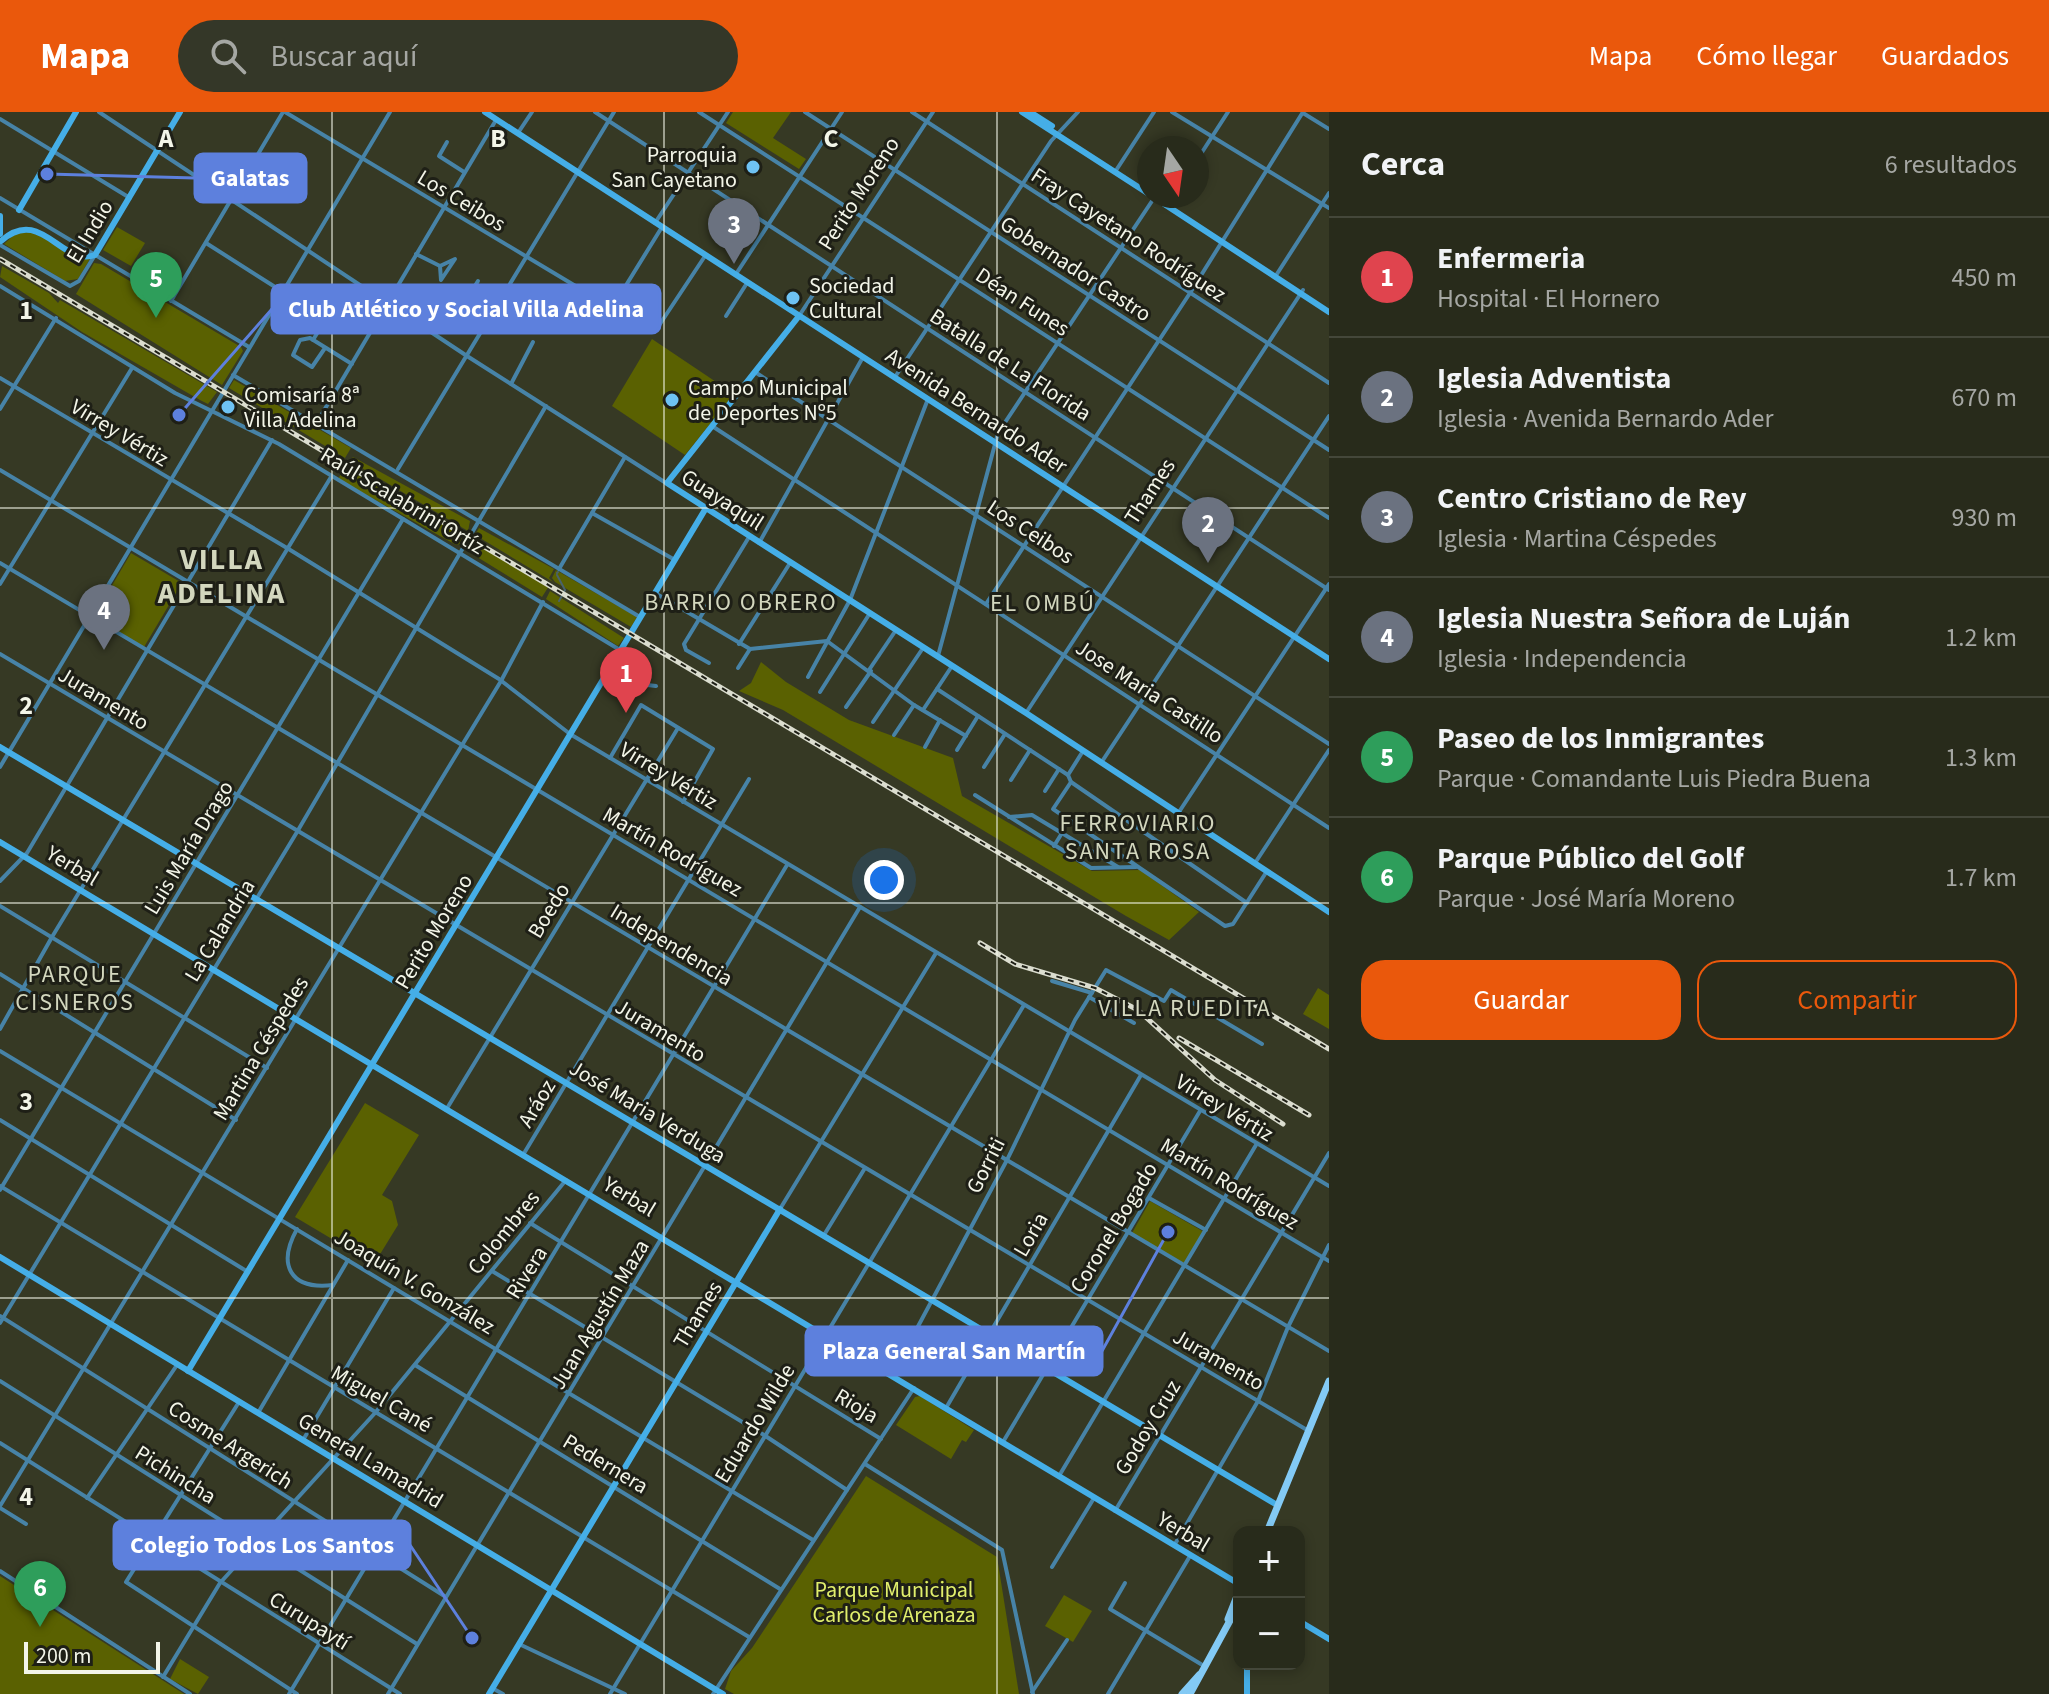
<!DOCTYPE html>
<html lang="es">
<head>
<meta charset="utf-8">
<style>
  body { margin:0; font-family:"Source Sans 3",sans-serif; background:#343728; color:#f1f3f6 }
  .controls { position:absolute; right:24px; bottom:24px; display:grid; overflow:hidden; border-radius:16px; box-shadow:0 4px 12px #0003 }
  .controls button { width:72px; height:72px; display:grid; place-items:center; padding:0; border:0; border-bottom:2px solid #44473a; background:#282b1b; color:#f1f3f6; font:40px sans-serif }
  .compass { position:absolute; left:1137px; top:24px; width:72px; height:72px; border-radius:50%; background:#282b1b; box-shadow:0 4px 12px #0003; rotate:167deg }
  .scale { position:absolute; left:24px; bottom:20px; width:136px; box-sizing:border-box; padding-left:8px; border:4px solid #f3f5e8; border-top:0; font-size:22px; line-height:28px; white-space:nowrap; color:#f3f5e8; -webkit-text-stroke:6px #1e1f16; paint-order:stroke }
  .you { position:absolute; left:884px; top:768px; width:28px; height:28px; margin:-20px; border:6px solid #fff; border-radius:50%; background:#1a73e8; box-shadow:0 0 0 12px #1a73e833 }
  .badge { display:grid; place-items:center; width:52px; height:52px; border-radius:50%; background:#ea580c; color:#fff; font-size:26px; font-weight:700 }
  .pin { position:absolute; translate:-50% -66px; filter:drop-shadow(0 2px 4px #0008) }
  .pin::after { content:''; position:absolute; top:42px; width:28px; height:24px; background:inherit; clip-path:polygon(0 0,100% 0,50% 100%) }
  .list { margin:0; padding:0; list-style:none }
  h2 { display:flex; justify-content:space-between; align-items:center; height:104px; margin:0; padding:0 32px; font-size:34px }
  h2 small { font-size:26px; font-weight:400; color:#a5a7a3 }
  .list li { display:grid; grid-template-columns:52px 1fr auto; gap:24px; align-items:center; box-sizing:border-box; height:120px; padding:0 32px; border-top:2px solid #44473a }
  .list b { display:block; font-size:30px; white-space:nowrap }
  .list p { margin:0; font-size:26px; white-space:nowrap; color:#a5a7a3 }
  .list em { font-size:26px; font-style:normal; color:#a5a7a3 }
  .actions { display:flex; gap:16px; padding:24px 32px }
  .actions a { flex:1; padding:18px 0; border:2px solid #ea580c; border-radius:24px; text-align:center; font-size:28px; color:#ea580c }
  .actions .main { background:#ea580c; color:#fff }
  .icon { flex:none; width:44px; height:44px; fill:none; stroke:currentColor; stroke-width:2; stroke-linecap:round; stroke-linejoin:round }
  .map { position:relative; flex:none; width:1329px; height:1582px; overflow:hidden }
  header { display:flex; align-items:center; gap:48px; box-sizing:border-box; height:112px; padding:0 40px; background:#ea580c; color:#fff }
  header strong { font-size:38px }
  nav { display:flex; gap:44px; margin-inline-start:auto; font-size:28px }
  .search { width:560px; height:72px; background:#343728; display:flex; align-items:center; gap:20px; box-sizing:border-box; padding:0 28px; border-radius:44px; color:#a5a7a3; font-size:30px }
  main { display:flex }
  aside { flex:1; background:#282b1b }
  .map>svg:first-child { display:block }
  .green { fill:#5a6101 }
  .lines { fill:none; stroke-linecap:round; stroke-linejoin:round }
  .stream { stroke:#4a626b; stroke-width:2 }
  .street { stroke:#4783a7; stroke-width:4 }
  .secondary { stroke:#45aee7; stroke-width:6 }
  .primary { stroke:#83caf5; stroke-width:7 }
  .rail-casing { stroke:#dbddcf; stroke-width:5 }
  .rail { stroke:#1e1f16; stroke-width:2; stroke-dasharray:6; stroke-linecap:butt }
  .grid { fill:none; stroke:#f3f5e8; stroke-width:2; stroke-opacity:0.55 }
  .poi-dot { fill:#6ec2f3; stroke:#1e1f16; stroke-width:3 }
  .labels { text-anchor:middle; stroke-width:6; stroke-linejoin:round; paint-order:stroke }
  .poi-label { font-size:22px; fill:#f3f5e8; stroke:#1e1f16; text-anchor:start }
  .street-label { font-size:22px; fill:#f3f5e8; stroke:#1e1f16 }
  .park-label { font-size:22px; fill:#e1ef6c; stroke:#1e1f16 }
  .neighbourhood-label { font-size:24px; letter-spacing:2px; fill:#d3d7be; stroke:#1e1f16 }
  .district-label { font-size:30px; font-weight:bold; letter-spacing:2px; fill:#d3d7be; stroke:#1e1f16 }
  .grid-label { font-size:26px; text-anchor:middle; font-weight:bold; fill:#f3f5e8; stroke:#1e1f16; stroke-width:6; stroke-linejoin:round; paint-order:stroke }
  .leader { fill:none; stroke:#5d80dd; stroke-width:3 }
  .callout-dot { fill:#5d80dd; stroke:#1e1f16; stroke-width:3 }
  .callout { fill:#5d80dd; stroke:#5d80dd; stroke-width:3 }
  .callout-label { font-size:24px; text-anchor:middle; font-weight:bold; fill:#fff }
</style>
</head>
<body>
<header>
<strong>Mapa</strong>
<div class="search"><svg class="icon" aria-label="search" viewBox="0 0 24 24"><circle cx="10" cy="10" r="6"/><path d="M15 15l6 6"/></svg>Buscar aquí</div>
<nav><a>Mapa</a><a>Cómo llegar</a><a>Guardados</a></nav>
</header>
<main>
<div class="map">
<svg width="1329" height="1582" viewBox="0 0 1329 1582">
  <rect width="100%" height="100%" fill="#363924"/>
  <g class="green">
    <polygon points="733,0 791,0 773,26 806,47 799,57 726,11"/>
    <polygon points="117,115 145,131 131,154 103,138"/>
    <polygon points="31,120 90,147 78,167 65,169 4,132 16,121"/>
    <polygon points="94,151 101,152 241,235 243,239 222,273 76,182"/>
    <polygon points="2,154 49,181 58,191 60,188 217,280 208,292 200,288 82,220 0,165"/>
    <polygon points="652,227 734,282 685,343 612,294"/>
    <polygon points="234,268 351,336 345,346 229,276"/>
    <polygon points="353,345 470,409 468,419 350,349"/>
    <polygon points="345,356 465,424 460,432 456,433 338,367"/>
    <polygon points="479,416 554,457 549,466 553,470 475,423"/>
    <polygon points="471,428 549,474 542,485 469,440"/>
    <polygon points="131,441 182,471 144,535 93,506"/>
    <polygon points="556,458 637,505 631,515 555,470 552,466"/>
    <polygon points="550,479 624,526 618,534 546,487"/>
    <polygon points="761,550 786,570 849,608 953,646 962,684 1092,759 1140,758 1199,800 1169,828 1126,804 783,598 739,579 751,571"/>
    <polygon points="1318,876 1329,883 1329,917 1303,902"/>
    <polygon points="365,991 419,1023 382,1083 392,1089 398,1113 374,1152 295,1105"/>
    <polygon points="1150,1089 1204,1120 1184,1151 1132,1121"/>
    <polygon points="920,1284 974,1318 966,1330 962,1328 951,1347 896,1313 915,1285"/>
    <polygon points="866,1364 997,1445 1019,1582 734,1582 725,1577 731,1559 752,1536"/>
    <polygon points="0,1464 184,1582 0,1582"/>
    <polygon points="1064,1483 1092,1499 1073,1530 1045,1514"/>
    <polygon points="180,1547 209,1565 198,1582 170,1567"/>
  </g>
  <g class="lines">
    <g class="stream">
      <polyline points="557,461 558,460"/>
      <polyline points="557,463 565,478 559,489"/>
    </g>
    <g class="street">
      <polyline points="99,0 467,244 666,371"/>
      <polyline points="285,0 624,203"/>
      <polyline points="595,0 1329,478"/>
      <polyline points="699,0 1329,406"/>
      <polyline points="805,0 1329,338"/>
      <polyline points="912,0 1329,271"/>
      <polyline points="1172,0 1329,96"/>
      <polyline points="1303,1 1329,17"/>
      <polyline points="0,7 130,86"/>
      <polyline points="518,21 532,0"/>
      <polyline points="447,30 439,44 464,60"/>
      <polyline points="1197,48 1228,0"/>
      <polyline points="1115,60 1154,0"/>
      <polyline points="0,86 249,235"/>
      <polyline points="1166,94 1173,84"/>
      <polyline points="655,111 728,0"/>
      <polyline points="206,131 283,180"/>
      <polyline points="0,133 70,174 79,169 95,143"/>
      <polyline points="416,142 440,154 455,147 441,168 440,154"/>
      <polyline points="736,162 842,0"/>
      <polyline points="1275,165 1329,81"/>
      <polyline points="0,174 175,281 279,332 620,538"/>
      <polyline points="469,183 494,198"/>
      <polyline points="171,189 283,0"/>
      <polyline points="612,196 662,115"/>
      <polyline points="461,197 478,169"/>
      <polyline points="726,204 747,171"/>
      <polyline points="799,204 933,0"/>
      <polyline points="656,218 705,144"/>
      <polyline points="313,228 330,200"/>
      <polyline points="325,236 312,255 293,243 300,228 310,226 352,252"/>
      <polyline points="755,260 1329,632"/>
      <polyline points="233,263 640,505"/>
      <polyline points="895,265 1051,29 1078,0"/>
      <polyline points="0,266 287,436 499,567 570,622 1329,1074"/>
      <polyline points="511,272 533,230"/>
      <polyline points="0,297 56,206"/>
      <polyline points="316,312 496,8"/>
      <polyline points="712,314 1329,716"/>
      <polyline points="398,357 614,0"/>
      <polyline points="0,358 1329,1149"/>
      <polyline points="592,401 675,448"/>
      <polyline points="759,431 863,245"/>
      <polyline points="0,451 1329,1239"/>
      <polyline points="559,457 625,345"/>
      <polyline points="0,472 132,256"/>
      <polyline points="655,481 750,537 827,529 914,593 966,624"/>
      <polyline points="986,492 1190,181 1303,0"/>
      <polyline points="739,532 790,451"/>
      <polyline points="0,542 1307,1318"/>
      <polyline points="938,544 998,321 1154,86"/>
      <polyline points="709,551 686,538 684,532 749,425"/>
      <polyline points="738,556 750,537"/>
      <polyline points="869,558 896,518"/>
      <polyline points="808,565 850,488 928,287"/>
      <polyline points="604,568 656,574"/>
      <polyline points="640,572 648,561"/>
      <polyline points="937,577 1068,663 1071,670 1247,791"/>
      <polyline points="820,580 870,501"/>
      <polyline points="846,595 871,559"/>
      <polyline points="923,598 952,554"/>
      <polyline points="1026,601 1303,178"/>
      <polyline points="873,610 923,536"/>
      <polyline points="894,623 914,593"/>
      <polyline points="925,635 940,608"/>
      <polyline points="957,638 978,604"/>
      <polyline points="610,646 641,593 713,637 683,690"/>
      <polyline points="1101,651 1329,304"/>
      <polyline points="0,655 390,0"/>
      <polyline points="984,655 1005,622"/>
      <polyline points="1068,663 1083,639"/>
      <polyline points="1011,668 1030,638"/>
      <polyline points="1071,670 1053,697 1225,814 1233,812 1267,759"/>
      <polyline points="1045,679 1059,657"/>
      <polyline points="975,683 1091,756 1136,755"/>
      <polyline points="1179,700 1329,472"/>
      <polyline points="1009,705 1032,703 1118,755"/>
      <polyline points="1054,734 1062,721"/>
      <polyline points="1255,751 1329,638"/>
      <polyline points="0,769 27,741 272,328"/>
      <polyline points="0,794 267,956"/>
      <polyline points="0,862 236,1008"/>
      <polyline points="1052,869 1092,881"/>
      <polyline points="1089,885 1134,911"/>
      <polyline points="0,917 52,825 331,365"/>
      <polyline points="0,939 813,1428"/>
      <polyline points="446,998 678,616"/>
      <polyline points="0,1008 248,1160"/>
      <polyline points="523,1043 749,667"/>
      <polyline points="0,1074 749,1525"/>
      <polyline points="0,1078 403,407"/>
      <polyline points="1149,1086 1206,1118"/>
      <polyline points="780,1097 936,841"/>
      <polyline points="530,1111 881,1327"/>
      <path d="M 297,1117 C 277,1153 290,1178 333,1173"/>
      <polyline points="824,1123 865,1056"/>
      <polyline points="492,1159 764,1323 847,1378"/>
      <polyline points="0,1204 446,1485"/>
      <polyline points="0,1211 297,720 546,294"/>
      <polyline points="415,1253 780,1477"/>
      <polyline points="892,1263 1007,1048 1075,908 1106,858 1164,889 1171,878 1262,932"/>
      <polyline points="0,1269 417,1532"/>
      <polyline points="239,1290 126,1470 297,1582"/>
      <polyline points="946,1296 1141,963"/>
      <polyline points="258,1301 348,1148"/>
      <polyline points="303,1328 394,1176"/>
      <polyline points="1003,1330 1200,999"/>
      <polyline points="0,1331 400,1582"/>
      <polyline points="865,1352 1002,1438 1033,1582"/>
      <polyline points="1059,1364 1256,1033"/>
      <polyline points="87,1386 177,1253"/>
      <polyline points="0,1394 501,569 543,490"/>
      <polyline points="0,1396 26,1412"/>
      <polyline points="1115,1399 1329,1041"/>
      <polyline points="1175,1432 1258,1289 1288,1215 1329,1133"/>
      <polyline points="1052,1455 1094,1386"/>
      <polyline points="0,1459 190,1582"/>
      <polyline points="1125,1471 1110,1497 1204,1554"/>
      <polyline points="519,1532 625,1582"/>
      <polyline points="163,1565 220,1471 375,1301 566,1068"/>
      <polyline points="492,1576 503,1582"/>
      <polyline points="1032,1580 1067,1528"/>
      <polyline points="289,1582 787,753"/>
      <polyline points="388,1582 860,795"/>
      <polyline points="610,1582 1024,893"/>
      <polyline points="713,1582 914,1276"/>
      <polyline points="1108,1582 1190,1444"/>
    </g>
    <g class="secondary">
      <polyline points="485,0 1329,547"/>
      <polyline points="1022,0 1149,82"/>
      <polyline points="1030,0 1052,14"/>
      <polyline points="1152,84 1329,200"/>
      <polyline points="19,98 76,0"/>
      <polyline points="0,104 0,122"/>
      <path d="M 1,129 C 41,93 61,155 95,143 L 180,0"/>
      <polyline points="799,204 667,371 1026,601 1329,800"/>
      <polyline points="0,635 1277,1393"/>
      <polyline points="0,730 1239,1472"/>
      <polyline points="0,1145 723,1582"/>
      <polyline points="188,1259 706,396"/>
      <polyline points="1299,1509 1329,1527"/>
      <polyline points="489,1582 780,1097"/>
      <polyline points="1247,1582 1247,1552"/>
    </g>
    <g class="primary">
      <polyline points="1267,1420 1329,1269"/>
      <polyline points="1228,1507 1239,1479"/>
      <polyline points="1182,1582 1199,1563"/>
      <polyline points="1190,1582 1239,1492"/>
    </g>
    <defs>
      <g id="rail">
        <polyline points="0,147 1329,937"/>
        <polyline points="980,831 1015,852 1095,876 1138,898 1215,968 1283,1012"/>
        <polyline points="1179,926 1309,1003"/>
      </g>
    </defs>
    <use href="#rail" class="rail-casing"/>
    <use href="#rail" class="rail"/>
  </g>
  <path class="grid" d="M 332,0 L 332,1582M 664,0 L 664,1582M 997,0 L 997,1582M 0,396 L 1329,396M 0,791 L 1329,791M 0,1186 L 1329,1186"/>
  <g class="poi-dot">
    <circle cx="753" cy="55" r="8"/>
    <circle cx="793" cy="186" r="8"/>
    <circle cx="672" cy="288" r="8"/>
    <circle cx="228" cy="295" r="8"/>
  </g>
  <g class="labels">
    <g class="poi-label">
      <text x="737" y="50" text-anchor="end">Parroquia<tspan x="737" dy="25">San Cayetano</tspan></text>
      <text x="809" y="181">Sociedad<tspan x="809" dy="25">Cultural</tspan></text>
      <text x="688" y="283">Campo Municipal<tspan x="688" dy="25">de Deportes Nº5</tspan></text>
      <text x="244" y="290">Comisaría 8ª<tspan x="244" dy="25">Villa Adelina</tspan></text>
    </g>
    <g class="street-label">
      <text transform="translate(858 81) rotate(-57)" y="8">Perito Moreno</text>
      <text transform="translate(462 88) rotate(31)" y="8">Los Ceibos</text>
      <text transform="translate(89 119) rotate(-59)" y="8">El Indio</text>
      <text transform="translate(1129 122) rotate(33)" y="8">Fray Cayetano Rodríguez</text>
      <text transform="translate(1076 156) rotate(33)" y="8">Gobernador Castro</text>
      <text transform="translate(1023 189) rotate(33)" y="8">Déan Funes</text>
      <text transform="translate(1011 252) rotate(33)" y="8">Batalla de La Florida</text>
      <text transform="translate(977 298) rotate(33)" y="8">Avenida Bernardo Ader</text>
      <text transform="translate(120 320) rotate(31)" y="8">Virrey Vértiz</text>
      <text transform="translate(1149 379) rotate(-57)" y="8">Thames</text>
      <text transform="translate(723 387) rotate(33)" y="8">Guayaquil</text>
      <text transform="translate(403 388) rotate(31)" y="8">Raúl Scalabrini Ortíz</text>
      <text transform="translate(1031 419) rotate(33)" y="8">Los Ceibos</text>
      <text transform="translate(1150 579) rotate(33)" y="8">Jose Maria Castillo</text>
      <text transform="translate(104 586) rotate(31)" y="8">Juramento</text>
      <text transform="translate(669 663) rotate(31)" y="8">Virrey Vértiz</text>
      <text transform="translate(188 735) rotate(-59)" y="8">Luis María Drago</text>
      <text transform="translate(673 739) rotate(30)" y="8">Martín Rodríguez</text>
      <text transform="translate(73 753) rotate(31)" y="8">Yerbal</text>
      <text transform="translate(548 798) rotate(-59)" y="8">Boedo</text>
      <text transform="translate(219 818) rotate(-59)" y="8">La Calandria</text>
      <text transform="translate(433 819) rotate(-59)" y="8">Perito Moreno</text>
      <text transform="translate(672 832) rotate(31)" y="8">Independencia</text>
      <text transform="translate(661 918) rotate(31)" y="8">Juramento</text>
      <text transform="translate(260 936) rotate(-59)" y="8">Martina Céspedes</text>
      <text transform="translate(536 991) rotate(-59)" y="8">Aráoz</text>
      <text transform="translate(1225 995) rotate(31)" y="8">Virrey Vértiz</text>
      <text transform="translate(648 999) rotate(31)" y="8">José Maria Verduga</text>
      <text transform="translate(985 1053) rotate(-63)" y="8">Gorriti</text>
      <text transform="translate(1230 1071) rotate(31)" y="8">Martín Rodríguez</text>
      <text transform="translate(630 1084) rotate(31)" y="8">Yerbal</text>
      <text transform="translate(1113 1115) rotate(-59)" y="8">Coronel Bogado</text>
      <text transform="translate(503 1120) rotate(-51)" y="8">Colombres</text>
      <text transform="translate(1030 1122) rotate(-60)" y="8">Loria</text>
      <text transform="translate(526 1160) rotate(-58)" y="8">Rivera</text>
      <text transform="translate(415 1169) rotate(31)" y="8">Joaquín V. González</text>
      <text transform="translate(599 1202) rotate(-59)" y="8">Juan Agustín Maza</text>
      <text transform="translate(697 1202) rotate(-59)" y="8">Thames</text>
      <text transform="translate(1219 1247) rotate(30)" y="8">Juramento</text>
      <text transform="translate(382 1286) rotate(30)" y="8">Miguel Cané</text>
      <text transform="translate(857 1293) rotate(31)" y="8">Rioja</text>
      <text transform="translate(754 1311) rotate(-59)" y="8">Eduardo Wilde</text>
      <text transform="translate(1147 1315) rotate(-59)" y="8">Godoy Cruz</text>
      <text transform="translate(231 1332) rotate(33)" y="8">Cosme Argerich</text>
      <text transform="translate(371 1348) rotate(31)" y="8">General Lamadrid</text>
      <text transform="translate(606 1351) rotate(31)" y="8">Pedernera</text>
      <text transform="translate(176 1362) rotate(32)" y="8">Pichincha</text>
      <text transform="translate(1184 1419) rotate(31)" y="8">Yerbal</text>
      <text transform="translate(310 1508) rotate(32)" y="8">Curupaytí</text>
    </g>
    <g class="park-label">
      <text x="894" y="1485">Parque Municipal<tspan x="894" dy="25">Carlos de Arenaza</tspan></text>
    </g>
    <g class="neighbourhood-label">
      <text x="741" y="498">BARRIO OBRERO</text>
      <text x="1043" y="499">EL OMBÚ</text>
      <text x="1138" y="719">FERROVIARIO<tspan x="1138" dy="28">SANTA ROSA</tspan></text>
      <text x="75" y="870">PARQUE<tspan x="75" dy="28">CISNEROS</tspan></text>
      <text x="1185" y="904">VILLA RUEDITA</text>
    </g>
    <g class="district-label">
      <text x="222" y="457">VILLA<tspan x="222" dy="34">ADELINA</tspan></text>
    </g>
  </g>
  <g class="grid-label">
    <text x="166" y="35">A</text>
    <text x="498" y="35">B</text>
    <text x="831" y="35">C</text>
    <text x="26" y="207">1</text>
    <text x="26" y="602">2</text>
    <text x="26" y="998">3</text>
    <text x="26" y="1393">4</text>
  </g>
  <path class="leader" d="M47 62L195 66M179 303L272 197M1168 1120L1102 1239M472 1526L410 1433"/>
  <g class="callout-dot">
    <circle cx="47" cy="62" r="8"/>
    <circle cx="179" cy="303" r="8"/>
    <circle cx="1168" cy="1120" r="8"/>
    <circle cx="472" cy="1526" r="8"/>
  </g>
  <g class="callout">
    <rect x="195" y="42" width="111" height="48" rx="8"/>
    <rect x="272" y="173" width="388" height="48" rx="8"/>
    <rect x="806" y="1215" width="296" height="48" rx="8"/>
    <rect x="114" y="1409" width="296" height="48" rx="8"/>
  </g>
  <g class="callout-label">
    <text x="250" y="74">Galatas</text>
    <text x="466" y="205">Club Atlético y Social Villa Adelina</text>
    <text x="954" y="1247">Plaza General San Martín</text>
    <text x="262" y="1441">Colegio Todos Los Santos</text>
  </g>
</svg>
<div class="controls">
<button>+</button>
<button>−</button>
</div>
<svg class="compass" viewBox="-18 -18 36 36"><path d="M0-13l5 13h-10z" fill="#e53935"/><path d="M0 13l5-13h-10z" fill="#a5a7a3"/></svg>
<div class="scale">200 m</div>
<div class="you"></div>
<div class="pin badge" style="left:626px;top:601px;background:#e0444e">1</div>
<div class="pin badge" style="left:1208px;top:451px;background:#6b7280">2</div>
<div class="pin badge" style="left:734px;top:152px;background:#6b7280">3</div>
<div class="pin badge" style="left:104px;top:538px;background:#6b7280">4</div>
<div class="pin badge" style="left:156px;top:206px;background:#2e9e5b">5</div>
<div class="pin badge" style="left:40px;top:1515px;background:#2e9e5b">6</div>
</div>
<aside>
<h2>Cerca<small>6 resultados</small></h2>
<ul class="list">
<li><span class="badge" style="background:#e0444e">1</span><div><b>Enfermeria</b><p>Hospital · El Hornero</p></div><em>450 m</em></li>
<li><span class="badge" style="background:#6b7280">2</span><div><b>Iglesia Adventista</b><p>Iglesia · Avenida Bernardo Ader</p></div><em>670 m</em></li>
<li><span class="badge" style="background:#6b7280">3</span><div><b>Centro Cristiano de Rey</b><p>Iglesia · Martina Céspedes</p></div><em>930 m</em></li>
<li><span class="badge" style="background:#6b7280">4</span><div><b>Iglesia Nuestra Señora de Luján</b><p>Iglesia · Independencia</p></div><em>1.2 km</em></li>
<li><span class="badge" style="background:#2e9e5b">5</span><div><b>Paseo de los Inmigrantes</b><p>Parque · Comandante Luis Piedra Buena</p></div><em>1.3 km</em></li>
<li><span class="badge" style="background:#2e9e5b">6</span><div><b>Parque Público del Golf</b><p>Parque · José María Moreno</p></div><em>1.7 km</em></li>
</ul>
<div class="actions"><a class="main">Guardar</a><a>Compartir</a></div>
</aside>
</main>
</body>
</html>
